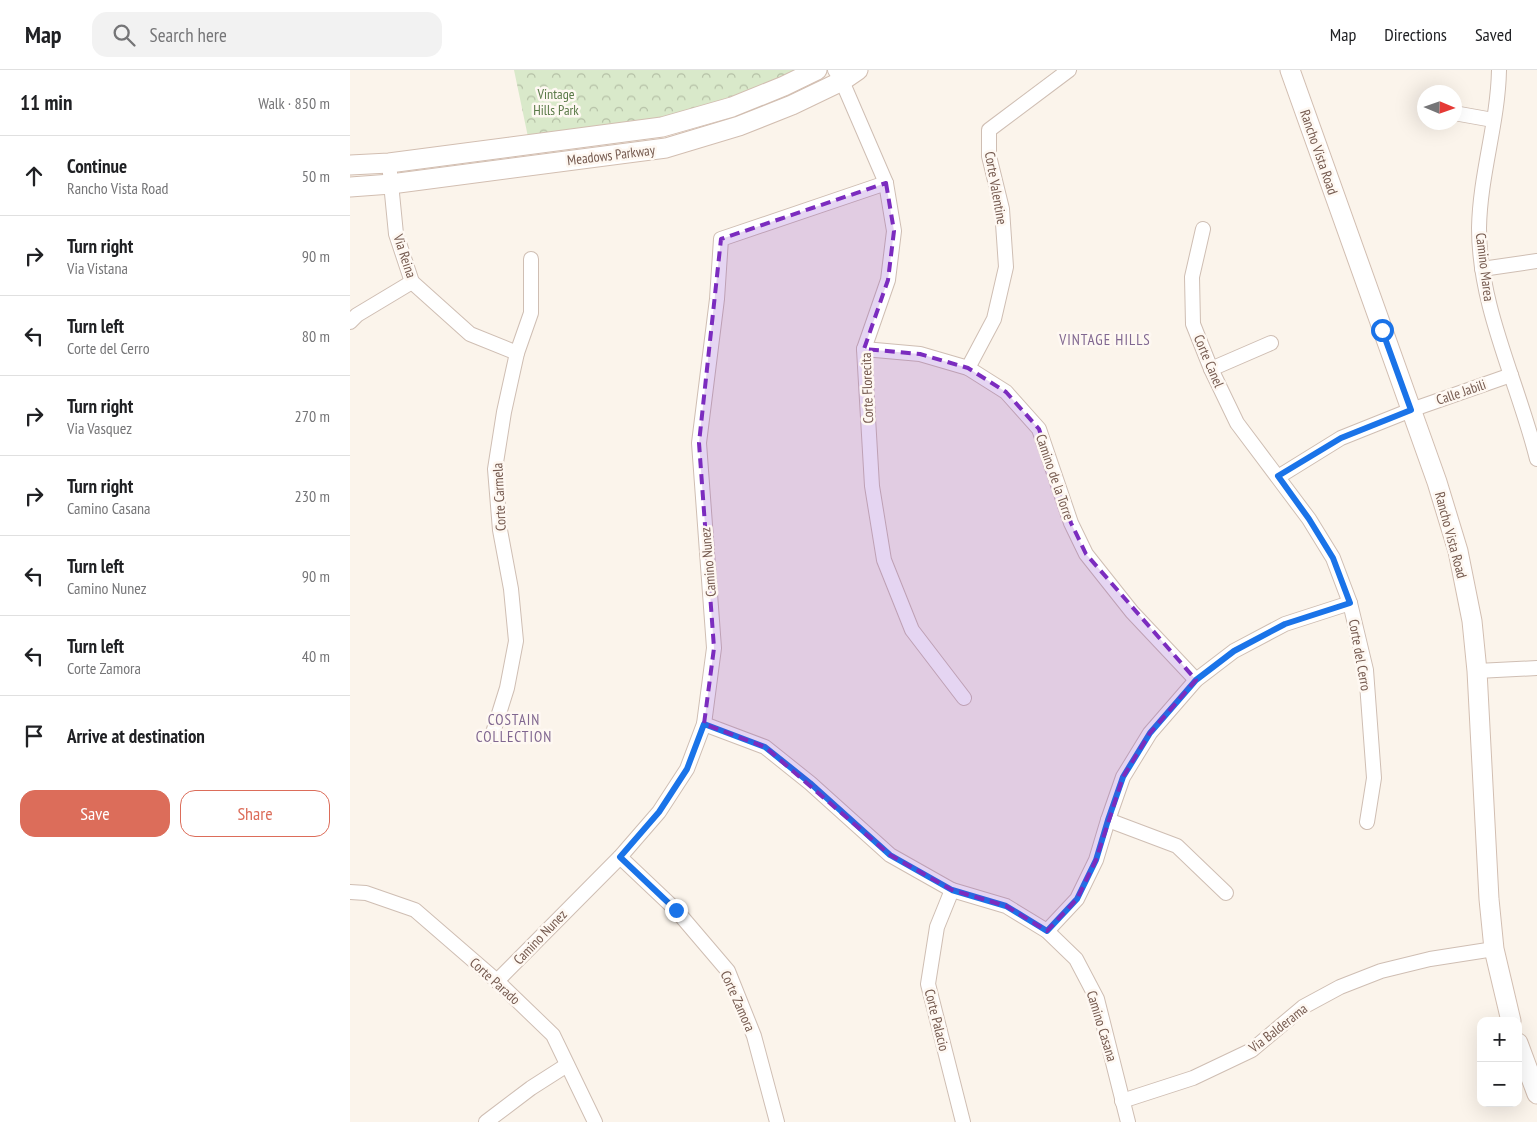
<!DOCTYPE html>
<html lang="en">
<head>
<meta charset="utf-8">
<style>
  body { margin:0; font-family:"PT Sans Narrow",sans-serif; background:#f2f2f2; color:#202124 }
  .controls { position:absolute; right:15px; bottom:15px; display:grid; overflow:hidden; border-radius:10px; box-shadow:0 5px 20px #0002 }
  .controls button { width:45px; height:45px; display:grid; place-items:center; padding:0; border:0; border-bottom:1px solid #e0e0e0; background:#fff; color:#202124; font:25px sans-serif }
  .compass { position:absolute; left:1067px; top:15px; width:45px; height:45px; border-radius:50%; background:#fff; box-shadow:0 5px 20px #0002; rotate:92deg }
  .stop { position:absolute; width:15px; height:15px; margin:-11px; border:4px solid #1a73e8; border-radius:50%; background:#fff }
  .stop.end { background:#1a73e8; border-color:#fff; box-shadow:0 1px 5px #0008 }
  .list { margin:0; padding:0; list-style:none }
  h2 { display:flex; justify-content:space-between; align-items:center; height:65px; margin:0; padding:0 20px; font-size:21px }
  h2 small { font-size:16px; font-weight:400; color:#757577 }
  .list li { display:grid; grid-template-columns:32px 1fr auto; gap:15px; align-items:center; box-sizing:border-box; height:80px; padding:0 20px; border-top:1px solid #e0e0e0 }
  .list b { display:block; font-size:19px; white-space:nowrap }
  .list p { margin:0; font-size:16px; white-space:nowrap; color:#757577 }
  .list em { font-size:16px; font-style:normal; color:#757577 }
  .actions { display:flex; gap:10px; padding:15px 20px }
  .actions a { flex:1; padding:11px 0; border:1px solid #dc6d5a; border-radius:15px; text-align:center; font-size:18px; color:#dc6d5a }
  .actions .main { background:#dc6d5a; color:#fff }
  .icon { flex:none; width:28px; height:28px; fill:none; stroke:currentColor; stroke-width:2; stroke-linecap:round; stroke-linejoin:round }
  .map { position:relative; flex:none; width:1187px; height:1052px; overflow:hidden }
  header { display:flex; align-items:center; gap:30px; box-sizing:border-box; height:70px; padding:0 25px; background:#fff; border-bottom:1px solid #e0e0e0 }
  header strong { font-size:24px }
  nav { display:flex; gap:28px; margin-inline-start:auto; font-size:18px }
  .search { width:350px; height:45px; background:#f2f2f2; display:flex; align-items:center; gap:12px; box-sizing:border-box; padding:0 18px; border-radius:15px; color:#757577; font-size:19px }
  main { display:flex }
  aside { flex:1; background:#fff }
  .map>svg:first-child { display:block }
  .park { fill:url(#park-crowns) }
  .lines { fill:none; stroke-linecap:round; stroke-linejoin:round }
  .street-casing { stroke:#cfbeb3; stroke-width:16 }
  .secondary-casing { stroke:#d2beb1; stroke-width:21 }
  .street { stroke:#fff; stroke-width:14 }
  .secondary { stroke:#fff; stroke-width:19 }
  .route { stroke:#1a73e8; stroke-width:6 }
  .marked { fill:#7b2cbf; fill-opacity:0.2; stroke:#7b2cbf; stroke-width:4; stroke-dasharray:10 6; stroke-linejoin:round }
  .labels { text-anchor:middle; stroke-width:5; stroke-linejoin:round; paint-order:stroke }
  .park-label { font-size:14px; fill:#5a7a48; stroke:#fef8f2 }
  .street-label { font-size:14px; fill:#755a4f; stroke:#fef8f2 }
  .neighbourhood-label { font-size:15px; letter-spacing:1px; fill:#806790; stroke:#fef8f2 }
</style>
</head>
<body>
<header>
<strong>Map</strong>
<div class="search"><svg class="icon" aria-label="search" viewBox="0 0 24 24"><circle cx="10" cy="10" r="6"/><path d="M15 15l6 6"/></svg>Search here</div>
<nav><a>Map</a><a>Directions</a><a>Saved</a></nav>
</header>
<main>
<aside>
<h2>11 min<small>Walk · 850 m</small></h2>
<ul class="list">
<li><svg class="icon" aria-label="ahead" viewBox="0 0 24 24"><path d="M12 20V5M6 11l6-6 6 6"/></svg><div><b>Continue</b><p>Rancho Vista Road</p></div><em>50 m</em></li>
<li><svg class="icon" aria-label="right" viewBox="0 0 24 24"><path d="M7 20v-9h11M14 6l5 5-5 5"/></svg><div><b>Turn right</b><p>Via Vistana</p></div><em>90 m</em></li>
<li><svg class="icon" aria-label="left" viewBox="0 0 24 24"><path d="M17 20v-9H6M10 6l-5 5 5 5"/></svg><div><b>Turn left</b><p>Corte del Cerro</p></div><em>80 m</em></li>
<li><svg class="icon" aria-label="right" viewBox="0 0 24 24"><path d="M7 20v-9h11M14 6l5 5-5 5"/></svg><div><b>Turn right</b><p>Via Vasquez</p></div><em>270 m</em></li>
<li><svg class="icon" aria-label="right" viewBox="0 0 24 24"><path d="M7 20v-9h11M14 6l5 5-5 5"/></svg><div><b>Turn right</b><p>Camino Casana</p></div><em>230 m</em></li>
<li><svg class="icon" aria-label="left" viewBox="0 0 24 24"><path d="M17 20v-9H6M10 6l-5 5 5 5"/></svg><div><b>Turn left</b><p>Camino Nunez</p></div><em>90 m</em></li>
<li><svg class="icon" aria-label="left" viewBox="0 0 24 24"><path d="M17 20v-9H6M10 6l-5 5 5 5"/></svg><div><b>Turn left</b><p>Corte Zamora</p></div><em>40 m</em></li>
<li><svg class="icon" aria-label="arrive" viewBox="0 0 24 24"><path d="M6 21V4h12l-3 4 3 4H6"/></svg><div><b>Arrive at destination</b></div></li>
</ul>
<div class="actions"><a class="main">Save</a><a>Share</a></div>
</aside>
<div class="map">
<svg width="1187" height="1052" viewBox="0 0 1187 1052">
  <defs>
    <pattern id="park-crowns" width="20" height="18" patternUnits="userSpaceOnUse" patternTransform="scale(1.25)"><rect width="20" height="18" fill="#d9e9ca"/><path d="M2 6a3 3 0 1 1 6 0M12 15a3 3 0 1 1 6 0" fill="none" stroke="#b5c0a6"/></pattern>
  </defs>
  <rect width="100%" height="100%" fill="#fbf4eb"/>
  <path class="park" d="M 164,0 L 446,0 C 395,23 340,43 284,53 C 249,59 214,62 178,67 Z"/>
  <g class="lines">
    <defs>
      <g id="street">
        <polyline points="485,0 492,11 536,113 544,161 538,210 514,279 522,416 534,490 562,560 614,628"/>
        <path d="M 1149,0 C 1148,53 1130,104 1129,158 C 1129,238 1168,312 1187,389"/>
        <polyline points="1104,43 1143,50"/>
        <polyline points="39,93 46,164 62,212 120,264 167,283"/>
        <polyline points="853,159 842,207 843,254 861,299 887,353 959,449 983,488 1000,533 1016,600 1024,708 1017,752"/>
        <polyline points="1132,199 1187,191"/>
        <polyline points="0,252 7,245 62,212"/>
        <polyline points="514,279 570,284 618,298 656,322 689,359 721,453 736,484 782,542 846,610"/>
        <polyline points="618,298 644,249 656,197 652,139 639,86 639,60 719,0"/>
        <polyline points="861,299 921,273"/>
        <polyline points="928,407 991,368 1061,340 1161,305"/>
        <polyline points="1127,601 1187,598"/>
        <polyline points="354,654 415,677 460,713 540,785 602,820 656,836 697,861 726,889 747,929 778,1052"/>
        <polyline points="142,666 157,618 166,571 161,519 150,460 145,399 154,342 167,283 181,243 181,189"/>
        <polyline points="758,750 827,776 876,823"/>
        <polyline points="270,787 326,840 378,901 404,966 427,1052"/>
        <polyline points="602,820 587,857 578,914 613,1052"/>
        <polyline points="0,822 16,823 65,840 147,911 203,965 245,1052"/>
        <polyline points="697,861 727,829 746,790 758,750 773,707 800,663 846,610 884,581 935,554 1000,533"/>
        <polyline points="147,911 270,787 309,742 337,699 354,654 364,578 349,373 367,229 371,169 536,113"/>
        <polyline points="772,1031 843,1008 902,980 953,937 990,917 1031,901 1080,889 1144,879"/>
        <polyline points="136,1052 181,1018 217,995"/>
      </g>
      <g id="secondary">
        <polyline points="940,0 1087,412 1108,481 1122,551 1127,601 1139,829 1144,879 1161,951"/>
        <polyline points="0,95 39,93 312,57 382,37 434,16 467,0"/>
        <polyline points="0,117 41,114 316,78 389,56 442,35 492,11 508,0"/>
        <polyline points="1168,973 1187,1024"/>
      </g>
    </defs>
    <use href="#street" class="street-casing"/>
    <use href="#secondary" class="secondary-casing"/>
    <use href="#street" class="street"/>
    <use href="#secondary" class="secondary"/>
  </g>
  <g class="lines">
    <polyline class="route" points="326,840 270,787 309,742 337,699 354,654 415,677 460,713 540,785 602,820 656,836 697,861 727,829 746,790 758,750 773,707 800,663 846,610 884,581 935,554 1000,533 983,488 959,449 928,406 991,368 1061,340 1032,260"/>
  </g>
  <path class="marked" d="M 536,113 L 544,161 L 538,210 L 514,279 L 570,284 L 618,298 L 656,322 L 689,359 L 721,453 L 736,484 L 846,610 L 800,663 L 773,707 L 746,790 L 727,829 L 697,861 L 656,836 L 602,820 L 540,785 L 415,677 L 354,654 L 364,578 L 349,373 L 371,169 Z"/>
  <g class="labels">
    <g class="park-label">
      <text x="206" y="29">Vintage<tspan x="206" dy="16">Hills Park</tspan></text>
    </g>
    <g class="street-label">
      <text transform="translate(969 82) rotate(71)" y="5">Rancho Vista Road</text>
      <text transform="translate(261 85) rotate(-7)" y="5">Meadows Parkway</text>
      <text transform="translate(646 118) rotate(80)" y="5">Corte Valentine</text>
      <text transform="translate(55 186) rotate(72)" y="5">Via Reina</text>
      <text transform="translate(1135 197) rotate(83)" y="5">Camino Marea</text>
      <text transform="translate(859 291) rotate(67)" y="5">Corte Canel</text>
      <text transform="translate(517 318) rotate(-92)" y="5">Corte Florecita</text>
      <text transform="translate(1111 322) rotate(-19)" y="5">Calle Jabili</text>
      <text transform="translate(705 407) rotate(71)" y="5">Camino de la Torre</text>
      <text transform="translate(149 427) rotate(-93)" y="5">Corte Carmela</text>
      <text transform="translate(1101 465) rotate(75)" y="5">Rancho Vista Road</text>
      <text transform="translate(358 492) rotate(-95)" y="5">Camino Nunez</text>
      <text transform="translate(1010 585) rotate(80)" y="5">Corte del Cerro</text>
      <text transform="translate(190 867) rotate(-46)" y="5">Camino Nunez</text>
      <text transform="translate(145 911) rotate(42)" y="5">Corte Parado</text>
      <text transform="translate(388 931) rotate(66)" y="5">Corte Zamora</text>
      <text transform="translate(587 950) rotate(76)" y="5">Corte Palacio</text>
      <text transform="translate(752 956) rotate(73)" y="5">Camino Casana</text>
      <text transform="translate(928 958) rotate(-38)" y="5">Via Balderama</text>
    </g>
    <g class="neighbourhood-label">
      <text x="755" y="275">VINTAGE HILLS</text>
      <text x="164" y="655">COSTAIN<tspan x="164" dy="17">COLLECTION</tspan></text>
    </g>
  </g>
</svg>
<div class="controls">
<button>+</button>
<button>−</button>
</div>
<svg class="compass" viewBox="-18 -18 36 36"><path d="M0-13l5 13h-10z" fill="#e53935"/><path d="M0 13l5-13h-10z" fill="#757577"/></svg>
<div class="stop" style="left:1032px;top:260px"></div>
<div class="stop end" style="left:326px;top:840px"></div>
</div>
</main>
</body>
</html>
